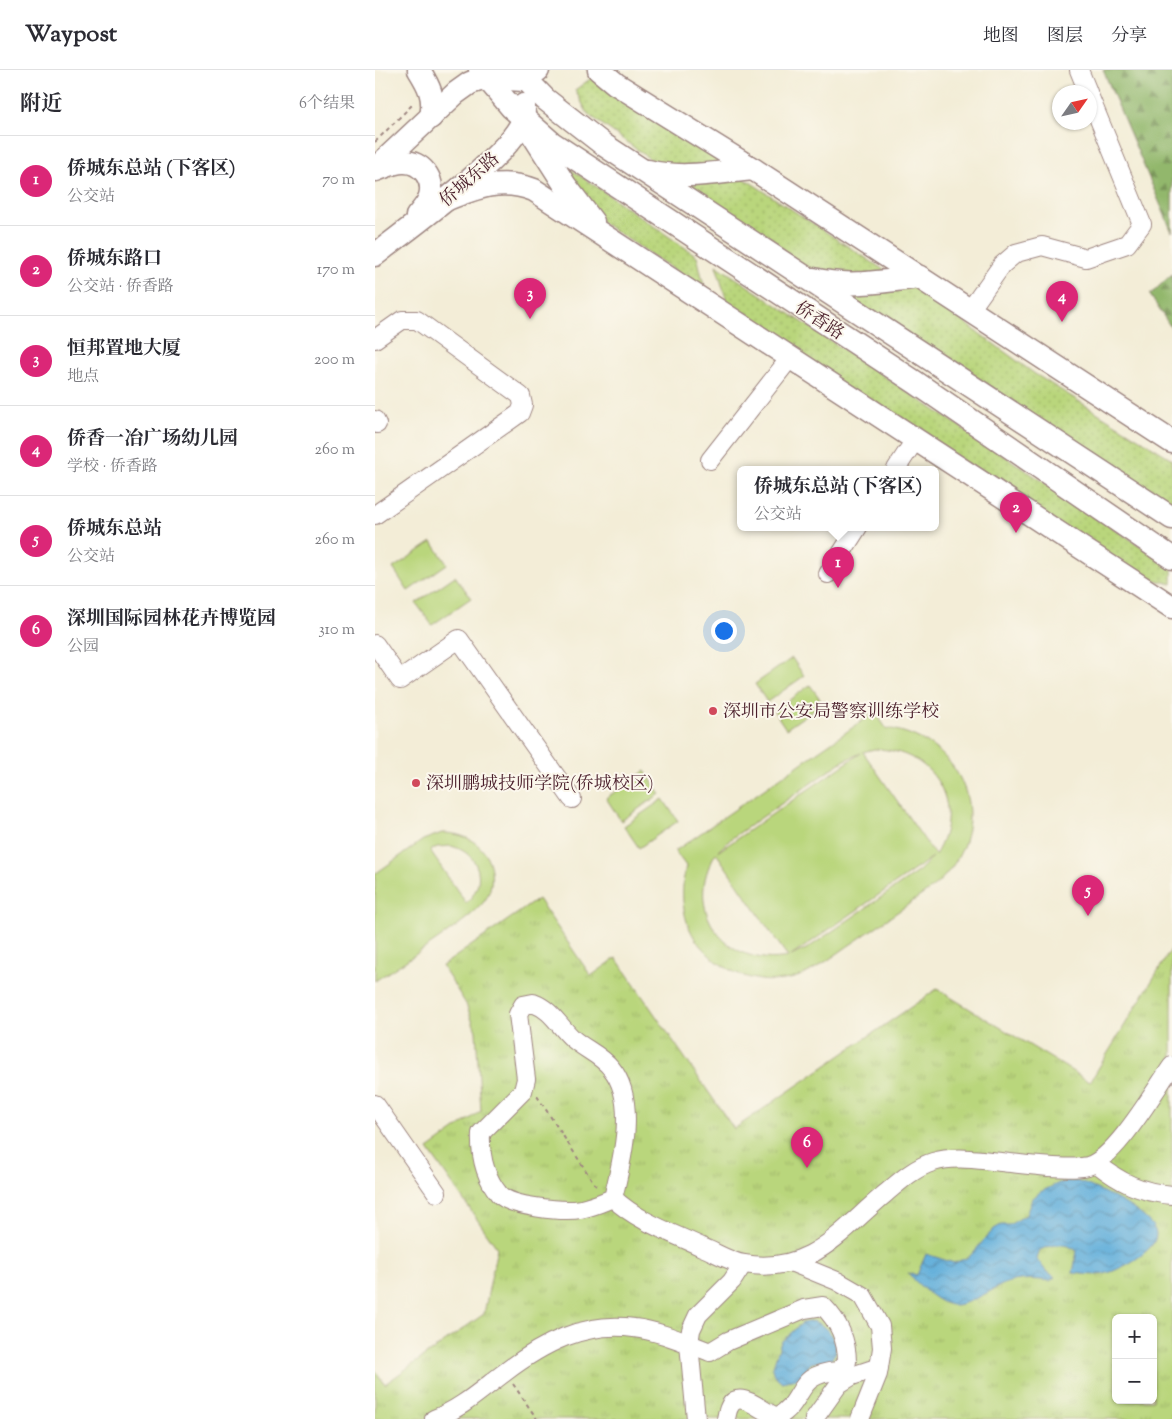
<!DOCTYPE html>
<html lang="zh">
<head>
<meta charset="utf-8">
<style>
  body { margin:0; font-family:"Sorts Mill Goudy","Noto Serif SC",serif; background:#f2f2f3; color:#2b2b33 }
  .controls { position:absolute; right:15px; bottom:15px; display:grid; overflow:hidden; border-radius:8px; box-shadow:0 1px 4px #0004 }
  .controls button { width:45px; height:45px; display:grid; place-items:center; padding:0; border:0; border-bottom:1px solid #e1e1e2; background:#fff; color:#2b2b33; font:25px sans-serif }
  .compass { position:absolute; left:677px; top:15px; width:45px; height:45px; border-radius:50%; background:#fff; box-shadow:0 1px 4px #0004; rotate:56deg }
  .you { position:absolute; left:348px; top:560px; width:18px; height:18px; margin:-12px; border:4px solid #fff; border-radius:50%; background:#1a73e8; box-shadow:0 0 0 8px #1a73e833 }
  .badge { display:grid; place-items:center; width:32px; height:32px; border-radius:50%; background:#db2777; color:#fff; font-size:16px; font-weight:700 }
  .pin { position:absolute; translate:-50% -41px; filter:drop-shadow(0 1px 2px #0008) }
  .pin::after { content:''; position:absolute; top:26px; width:18px; height:15px; background:inherit; clip-path:polygon(0 0,100% 0,50% 100%) }
  .popup { position:absolute; left:362px; top:396px; width:202px; height:65px; box-sizing:border-box; display:grid; place-content:center; border-radius:8px; background:#fff; filter:drop-shadow(0 1px 4px #0005); font-size:16px; white-space:nowrap; color:#7c7c81 }
  .popup b { font-size:19px; color:#2b2b33 }
  .popup::after { content:''; position:absolute; left:50%; top:100%; margin-left:-10px; border:10px solid transparent; border-top-color:#fff }
  .list { margin:0; padding:0; list-style:none }
  h2 { display:flex; justify-content:space-between; align-items:center; height:65px; margin:0; padding:0 20px; font-size:21px }
  h2 small { font-size:16px; font-weight:400; color:#7c7c81 }
  .list li { display:grid; grid-template-columns:32px 1fr auto; gap:15px; align-items:center; box-sizing:border-box; height:90px; padding:0 20px; border-top:1px solid #e1e1e2 }
  .list b { display:block; font-size:19px; white-space:nowrap }
  .list p { margin:0; font-size:16px; white-space:nowrap; color:#7c7c81 }
  .list em { font-size:16px; font-style:normal; color:#7c7c81 }
  .map { position:relative; flex:none; width:797px; height:1349px; overflow:hidden }
  header { display:flex; align-items:center; gap:30px; box-sizing:border-box; height:70px; padding:0 25px; background:#fff; border-bottom:1px solid #e1e1e2 }
  header strong { font-size:24px }
  nav { display:flex; gap:28px; margin-inline-start:auto; font-size:18px }
  main { display:flex }
  aside { flex:1; background:#fff }
  .map>svg:first-child { display:block }
  .grass { fill:url(#grass-dots); stroke:#827a54 }
  .forest { fill:url(#forest-firs); stroke:#6e6b4c }
  .park { fill:url(#park-tufts); stroke:#827a54; fill-rule:evenodd }
  .pitch { fill:#b9d67c; stroke:#827a54; fill-rule:evenodd }
  .water { fill:url(#water-waves); stroke:#556682 }
  .lines { fill:none; stroke-linecap:round; stroke-linejoin:round }
  .minor-casing { stroke:#9e8681; stroke-width:20 }
  .major-casing { stroke:#9e8681; stroke-width:25 }
  .path { stroke:#9e8681; stroke-width:2; stroke-dasharray:4 4; stroke-linecap:butt }
  .minor { stroke:#fff; stroke-width:18 }
  .major { stroke:#fff; stroke-width:22 }
  .poi-dot { fill:#d1495b; stroke:#fbf7ec; stroke-width:2 }
  .labels { text-anchor:middle; stroke-width:4; stroke-linejoin:round; paint-order:stroke }
  .street-label { font-size:18px; fill:#4a1f2b; stroke:#fbf7ec }
  .poi-label { font-size:18px; fill:#4a1f2b; stroke:#fbf7ec; text-anchor:start }
</style>
</head>
<body>
<header>
<strong>Waypost</strong>
<nav><a>地图</a><a>图层</a><a>分享</a></nav>
</header>
<main>
<aside>
<h2>附近<small>6个结果</small></h2>
<ul class="list">
<li><span class="badge">1</span><div><b>侨城东总站 (下客区)</b><p>公交站</p></div><em>70 m</em></li>
<li><span class="badge">2</span><div><b>侨城东路口</b><p>公交站 · 侨香路</p></div><em>170 m</em></li>
<li><span class="badge">3</span><div><b>恒邦置地大厦</b><p>地点</p></div><em>200 m</em></li>
<li><span class="badge">4</span><div><b>侨香一冶广场幼儿园</b><p>学校 · 侨香路</p></div><em>260 m</em></li>
<li><span class="badge">5</span><div><b>侨城东总站</b><p>公交站</p></div><em>260 m</em></li>
<li><span class="badge">6</span><div><b>深圳国际园林花卉博览园</b><p>公园</p></div><em>310 m</em></li>
</ul>
</aside>
<div class="map">
<svg width="797" height="1349" viewBox="0 0 797 1349">
  <defs>
    <pattern id="grass-dots" width="8" height="8" patternUnits="userSpaceOnUse" patternTransform="scale(1.25)"><rect width="8" height="8" fill="#b9d67c"/><path d="M2 2h.1M6 6h.1" fill="none" stroke="#a1b76b" stroke-width="1.8" stroke-linecap="round"/></pattern>
    <pattern id="forest-firs" width="22" height="20" patternUnits="userSpaceOnUse" patternTransform="scale(1.25)"><rect width="22" height="20" fill="#92b76c"/><path d="M5 1l3.5 6h-7zM16 11l3.5 6h-7z" fill="#799459"/></pattern>
    <pattern id="park-tufts" width="24" height="20" patternUnits="userSpaceOnUse" patternTransform="scale(1.25)"><rect width="24" height="20" fill="#b9d67c"/><path d="M3 7l-1-3M5 7V3M7 7l1-3M15 17l-1-3M17 17v-4M19 17l1-3" fill="none" stroke="#a1b76b"/></pattern>
    <pattern id="water-waves" width="16" height="10" patternUnits="userSpaceOnUse" patternTransform="scale(1.25)"><rect width="16" height="10" fill="#60aeda"/><path d="M0 5q4-4 8 0t8 0" fill="none" stroke="#518db1"/></pattern>
  </defs>
  <rect width="100%" height="100%" fill="#fbf7ec"/>
  <filter id="ink" filterUnits="userSpaceOnUse"><feTurbulence type="fractalNoise" baseFrequency=".02" numOctaves="2"/><feDisplacementMap in="SourceGraphic" scale="10" xChannelSelector="R" yChannelSelector="G"/><feConvolveMatrix kernelMatrix="1 2 1 2 8 2 1 2 1" color-interpolation-filters="sRGB"/></filter>
  <filter id="wash" filterUnits="userSpaceOnUse"><feTurbulence type="fractalNoise" baseFrequency=".0096" numOctaves="4" result="noise"/><feDisplacementMap in="SourceGraphic" scale="20" xChannelSelector="R" yChannelSelector="G"/><feGaussianBlur stdDeviation="1.12" result="paint"/><feColorMatrix in="noise" values="0 0 0 0 0 0 0 0 0 0 0 0 0 0 0 0 0 1.4 0 .05"/><feComposite in="paint" operator="in"/></filter>
  <g filter="url(#wash)">
    <rect width="100%" height="100%" fill="#f3edd7"/>
    <g class="grass">
      <polygon points="219,6 350,94 286,97 213,44 200,20"/>
      <polygon points="184,91 322,186 330,220 225,151"/>
      <polygon points="364,105 512,202 476,208 429,199 312,111"/>
      <polygon points="341,195 797,497 797,514 741,501 355,242"/>
      <polygon points="538,215 660,304 797,389 797,442 464,221 500,224"/>
    </g>
    <g class="forest">
      <polygon points="728,0 797,0 797,162"/>
      <polygon points="797,204 797,259 775,225"/>
    </g>
    <path class="park" d="M 163,829 L 216,906 L 241,888 L 359,1059 L 562,919 L 715,1012 L 797,878 L 797,1349 L 0,1349 L 0,1300 L 10,1314 L 109,1244 L 122,1178 L 53,1079 L 106,1041 L 101,961 L 91,934 L 67,896 ZM 741,1248 L 778,1248 L 778,1330 L 741,1330 Z"/>
    <g class="pitch">
      <polygon points="57,472 72,494 33,521 18,498"/>
      <polygon points="80,506 96,528 57,555 41,533"/>
      <polygon points="417,588 429,606 392,632 380,614"/>
      <polygon points="435,615 448,633 411,659 399,641"/>
      <path d="M 500,642 L 511,658 C 595,671 624,763 557,818 C 533,835 509,851 485,868 C 468,879 452,892 434,902 C 399,920 357,909 330,881 C 307,858 304,826 311,796 L 300,781 ZM 499,679 C 558,679 592,734 560,785 L 488,682 ZM 486,683 L 344,781 L 343,781 L 357,768 L 468,691 ZM 341,783 L 413,887 C 350,899 306,838 341,783 ZM 558,787 L 544,801 L 433,878 L 416,886 Z"/>
      <polygon points="270,701 285,724 246,751 231,728"/>
      <polygon points="288,729 303,751 264,778 249,756"/>
      <path d="M 67,763 C 86,763 103,770 112,787 C 118,799 118,815 112,827 C 103,847 22,896 0,911 L 0,804 L 48,770 ZM 76,776 C 105,783 113,813 91,833 L 55,781 L 62,777 Z"/>
    </g>
    <g class="water">
      <path d="M 701,1111 C 719,1116 780,1145 781,1164 C 782,1181 743,1201 729,1204 C 719,1206 708,1204 698,1203 L 702,1181 C 691,1172 678,1174 665,1180 L 662,1189 L 670,1200 L 680,1207 L 675,1211 C 661,1209 643,1208 629,1214 C 616,1220 586,1240 572,1234 C 557,1229 543,1214 533,1203 L 542,1205 L 551,1184 L 579,1193 L 594,1187 L 619,1159 L 626,1155 L 634,1155 L 651,1145 L 657,1129 L 665,1122 L 684,1113 Z"/>
      <path d="M 438,1251 C 453,1257 459,1266 461,1282 L 456,1289 L 436,1293 L 425,1308 L 407,1312 L 399,1305 L 397,1299 L 406,1272 L 427,1253 Z"/>
    </g>
  </g>
  <g filter="url(#ink)">
    <g class="lines">
      <defs>
        <g id="minor">
          <polyline points="704,0 713,22"/>
          <polyline points="595,240 627,195 641,183 667,176 711,188 752,174 767,154 714,25"/>
          <polyline points="0,269 27,250 42,250 146,326 148,335 145,343 0,445"/>
          <polyline points="0,350 2,354"/>
          <polyline points="335,390 415,288"/>
          <polyline points="521,399 540,370"/>
          <polyline points="453,504 483,457"/>
          <polyline points="0,574 25,610 84,569 197,729"/>
          <path d="M 158,933 C 177,940 183,955 197,968 C 209,979 226,985 236,998 C 263,1030 247,1091 238,1128 C 228,1132 217,1137 206,1139 C 189,1142 135,1137 124,1124 C 110,1107 105,1085 106,1063 L 148,1021 L 151,1009 L 143,944 L 148,935 Z"/>
          <polyline points="0,1034 62,1123"/>
          <path d="M 721,1093 C 746,1113 765,1122 797,1125"/>
          <path d="M 238,1128 C 262,1151 297,1163 327,1177 C 340,1182 355,1192 369,1194 C 436,1205 465,1161 511,1123 C 525,1111 541,1097 558,1092 C 580,1085 604,1090 626,1092 C 648,1094 693,1101 713,1096 C 741,1088 779,1021 797,996"/>
          <polyline points="418,1193 462,1211 488,1226 505,1256 507,1278 503,1304 485,1349"/>
          <path d="M 59,1349 C 86,1339 106,1320 129,1303 C 167,1274 209,1251 259,1258 C 285,1261 311,1273 335,1282 L 353,1271 L 429,1239 L 448,1236 C 464,1252 472,1269 472,1292 L 463,1301 C 418,1304 432,1331 402,1347 C 383,1340 357,1310 351,1349"/>
          <polyline points="321,1349 314,1274 316,1260 323,1245 357,1211 368,1194"/>
          <polyline points="439,1349 464,1314 477,1306 504,1297"/>
        </g>
        <g id="major">
          <path d="M 44,0 C 54,16 60,27 56,47"/>
          <polyline points="105,0 136,37 177,73 540,312 797,488"/>
          <polyline points="142,0 170,29 229,75 797,448"/>
          <polyline points="224,0 241,14 378,99 797,372"/>
          <polyline points="158,65 190,115 218,152"/>
          <polyline points="0,99 81,23 95,13 111,8 149,10 163,0"/>
          <path d="M 1,100 C 10,97 19,92 28,92 C 46,91 60,109 55,126 C 53,134 47,140 42,146"/>
          <path d="M 273,101 C 307,110 343,102 378,99"/>
          <path d="M 70,130 C 100,118 126,107 159,120 L 797,537"/>
          <path d="M 0,185 C 34,158 134,87 148,50 C 149,46 149,39 149,35"/>
          <path d="M 438,209 C 474,218 509,211 545,207"/>
        </g>
      </defs>
      <use href="#minor" class="minor-casing"/>
      <use href="#major" class="major-casing"/>
      <g class="path">
        <polyline points="0,72 39,33"/>
        <polyline points="162,1026 219,1113 224,1117"/>
        <polyline points="138,1314 162,1349"/>
      </g>
      <use href="#minor" class="minor"/>
      <use href="#major" class="major"/>
    </g>
  </g>
  <g class="poi-dot">
    <circle cx="338" cy="641" r="5"/>
    <circle cx="41" cy="713" r="5"/>
  </g>
  <g class="labels">
    <g class="street-label">
      <text transform="translate(94 109) rotate(-41)" y="6">侨城东路</text>
      <text transform="translate(445 250) rotate(33)" y="6">侨香路</text>
    </g>
    <g class="poi-label">
      <text x="348" y="647">深圳市公安局警察训练学校</text>
      <text x="51" y="719">深圳鹏城技师学院(侨城校区)</text>
    </g>
  </g>
</svg>
<div class="controls">
<button>+</button>
<button>−</button>
</div>
<svg class="compass" viewBox="-18 -18 36 36"><path d="M0-13l5 13h-10z" fill="#e53935"/><path d="M0 13l5-13h-10z" fill="#7c7c81"/></svg>
<div class="you"></div>
<div class="pin badge" style="left:463px;top:518px">1</div>
<div class="popup"><b>侨城东总站 (下客区)</b>公交站</div>
<div class="pin badge" style="left:641px;top:463px">2</div>
<div class="pin badge" style="left:155px;top:249px">3</div>
<div class="pin badge" style="left:687px;top:252px">4</div>
<div class="pin badge" style="left:713px;top:846px">5</div>
<div class="pin badge" style="left:432px;top:1098px">6</div>
</div>
</main>
</body>
</html>
